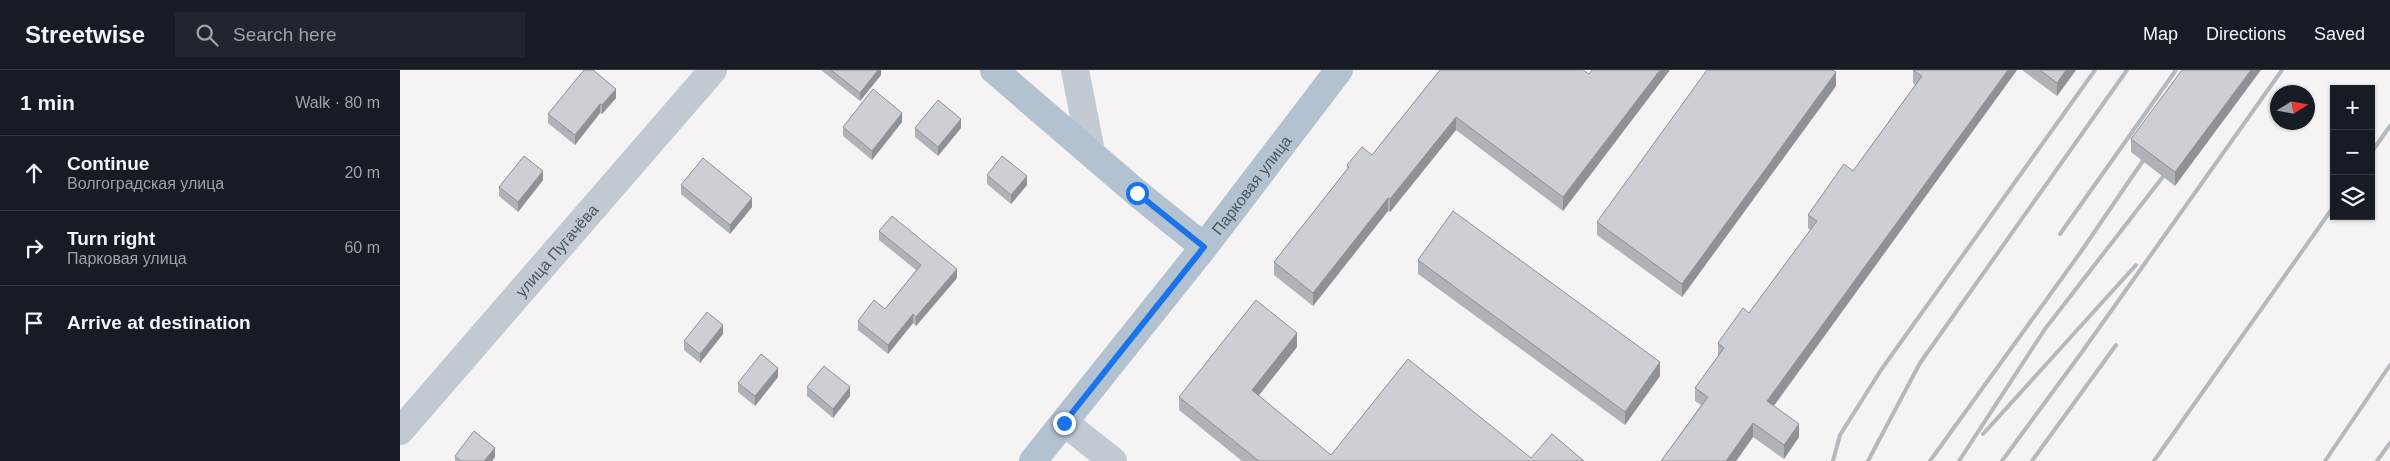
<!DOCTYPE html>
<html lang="en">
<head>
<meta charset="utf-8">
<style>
  body { margin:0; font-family:Arial,sans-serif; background:#20242c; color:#f1f3f6 }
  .controls { position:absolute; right:15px; top:15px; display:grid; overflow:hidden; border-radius:0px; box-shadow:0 1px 4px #0004 }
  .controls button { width:45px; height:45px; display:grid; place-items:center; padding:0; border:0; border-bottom:1px solid #363941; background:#171b24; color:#f1f3f6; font:25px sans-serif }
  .compass { position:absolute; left:1870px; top:15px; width:45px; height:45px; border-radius:50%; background:#171b24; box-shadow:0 1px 4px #0004; rotate:79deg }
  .stop { position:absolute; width:15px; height:15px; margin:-11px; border:4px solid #1a73e8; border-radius:50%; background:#fff }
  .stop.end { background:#1a73e8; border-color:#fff; box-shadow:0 1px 5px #0008 }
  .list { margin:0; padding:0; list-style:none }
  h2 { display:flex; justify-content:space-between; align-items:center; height:65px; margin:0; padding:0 20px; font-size:21px }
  h2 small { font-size:16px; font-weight:400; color:#9ea1a6 }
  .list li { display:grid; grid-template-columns:32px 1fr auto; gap:15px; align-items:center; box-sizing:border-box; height:75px; padding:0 20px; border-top:1px solid #363941 }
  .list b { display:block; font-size:19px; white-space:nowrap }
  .list p { margin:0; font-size:16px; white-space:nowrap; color:#9ea1a6 }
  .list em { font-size:16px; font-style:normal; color:#9ea1a6 }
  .icon { flex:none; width:28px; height:28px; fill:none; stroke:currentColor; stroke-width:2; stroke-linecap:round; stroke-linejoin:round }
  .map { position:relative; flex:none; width:1990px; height:391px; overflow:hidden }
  header { display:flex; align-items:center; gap:30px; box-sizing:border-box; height:70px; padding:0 25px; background:#171b24; border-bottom:1px solid #363941 }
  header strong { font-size:24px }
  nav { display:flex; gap:28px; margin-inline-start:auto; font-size:18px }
  .search { width:350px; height:45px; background:#20242c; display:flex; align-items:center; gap:12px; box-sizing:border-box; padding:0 18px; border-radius:0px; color:#9ea1a6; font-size:19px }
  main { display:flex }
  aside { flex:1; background:#171b24 }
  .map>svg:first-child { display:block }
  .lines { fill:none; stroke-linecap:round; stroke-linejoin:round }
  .minor { stroke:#c1cad2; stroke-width:28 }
  .major { stroke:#b3c2d1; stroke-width:28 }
  .rail { stroke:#b5b8bd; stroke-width:4 }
  .wall { fill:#b0b2b7 }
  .shaded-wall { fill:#909195 }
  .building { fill:#cdcfd5; stroke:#909195 }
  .route { stroke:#1a73e8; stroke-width:6 }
  .labels { text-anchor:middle; stroke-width:4.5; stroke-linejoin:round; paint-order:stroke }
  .street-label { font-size:16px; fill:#4a5661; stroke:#fff }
</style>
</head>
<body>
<header>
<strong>Streetwise</strong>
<div class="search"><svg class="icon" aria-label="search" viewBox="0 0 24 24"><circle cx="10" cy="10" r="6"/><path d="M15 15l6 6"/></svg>Search here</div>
<nav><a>Map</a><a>Directions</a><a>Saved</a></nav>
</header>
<main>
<aside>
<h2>1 min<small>Walk · 80 m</small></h2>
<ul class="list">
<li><svg class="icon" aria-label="ahead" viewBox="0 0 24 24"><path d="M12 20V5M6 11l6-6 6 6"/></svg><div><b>Continue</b><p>Волгоградская улица</p></div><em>20 m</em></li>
<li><svg class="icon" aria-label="right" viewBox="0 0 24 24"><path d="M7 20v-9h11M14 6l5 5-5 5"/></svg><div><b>Turn right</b><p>Парковая улица</p></div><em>60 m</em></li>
<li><svg class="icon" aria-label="arrive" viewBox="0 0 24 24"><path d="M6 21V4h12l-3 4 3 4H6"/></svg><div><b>Arrive at destination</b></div></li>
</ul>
</aside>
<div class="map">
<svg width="1990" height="391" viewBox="0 0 1990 391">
  <rect width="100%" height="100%" fill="#f5f3f3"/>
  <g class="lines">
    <g class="minor">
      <polyline points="675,0 691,82"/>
      <polyline points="665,353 713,391"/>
      <path id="s1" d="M 0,361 L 313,0"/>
    </g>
    <g class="major">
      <polyline points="594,0 737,123 804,177"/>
      <path id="s2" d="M 633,391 L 804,177 L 939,0"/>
    </g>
    <g class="rail">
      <polyline points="1971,83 1990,56"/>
      <polyline points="1660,164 1776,0"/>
      <polyline points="1583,364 1736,195"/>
      <polyline points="1433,391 1440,365 1481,300 1695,0"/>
      <polyline points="1468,391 1520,293 1727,0"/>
      <polyline points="1530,391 1680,183 1751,79"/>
      <polyline points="1559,391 1645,259 1772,95"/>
      <polyline points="1602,391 1682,282 1882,0"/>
      <polyline points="1632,391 1716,275"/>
      <polyline points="1754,391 1934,136"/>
      <polyline points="1925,391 1990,295"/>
      <polyline points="1977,391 1990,373"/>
    </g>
  </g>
  <g class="wall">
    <polygon points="421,0 481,0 481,5 460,31"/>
    <polygon points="1040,0 1183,0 1163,141 1056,60 990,142 988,141 913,236 874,205 874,192 947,99 947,95 972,85"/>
    <polygon points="1513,0 1617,0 1374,336 1399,367 1384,389 1353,367 1336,391 1261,391 1301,335 1295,331 1295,318 1318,286 1318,273 1349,243 1410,160 1408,158 1408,145 1453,101 1515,15 1513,13"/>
    <polygon points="1622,0 1676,0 1657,26"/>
    <polygon points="1782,0 1775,116 1731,82 1731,69"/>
    <polygon points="1436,16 1282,227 1197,165 1197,152"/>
    <polygon points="216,28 202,44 200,43 175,75 148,53 148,44"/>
    <polygon points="502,52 472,90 443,66 443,57"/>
    <polygon points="515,58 561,58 538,86 515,67"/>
    <polygon points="587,105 627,115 611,134 587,114"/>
    <polygon points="143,110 118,142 99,126 99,117"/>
    <polygon points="281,115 352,137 330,164 281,124"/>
    <polygon points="479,161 557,208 516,256 513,253 488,284 458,260 458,251 485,239 516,200 479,170"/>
    <polygon points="1018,190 1260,306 1225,355 1018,204"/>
    <polygon points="323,264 300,293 284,280 284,271"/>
    <polygon points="897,277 858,326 931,385 1131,388 1184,391 842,391 779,340 779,327"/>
    <polygon points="378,307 355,336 338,322 338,313"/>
    <polygon points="407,317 450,326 433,348 407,326"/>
    <polygon points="55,386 95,387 92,391 55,391"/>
  </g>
  <g class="shaded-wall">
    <polygon points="478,0 481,0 481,5 460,31 460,23"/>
    <polygon points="1260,0 1270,0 1163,141 1163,127"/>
    <polygon points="1608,0 1617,0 1367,345 1367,331"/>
    <polygon points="1666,0 1676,0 1657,26 1657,13"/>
    <polygon points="1851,0 1861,0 1775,116 1775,102"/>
    <polygon points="1436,2 1436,16 1282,227 1282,214"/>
    <polygon points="216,19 216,28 202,44 202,35"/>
    <polygon points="200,34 200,43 175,75 175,65"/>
    <polygon points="502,43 502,52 472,90 472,81"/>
    <polygon points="1056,47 1056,60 990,142 990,129"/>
    <polygon points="561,49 561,58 538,86 538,77"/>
    <polygon points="143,101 143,110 118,142 118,132"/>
    <polygon points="627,106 627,115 611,134 611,125"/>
    <polygon points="352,128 352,137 330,164 330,155"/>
    <polygon points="988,128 988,141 913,236 913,223"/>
    <polygon points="557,199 557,208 516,256 516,247"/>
    <polygon points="513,244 513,253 488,284 488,275"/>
    <polygon points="323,255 323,264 300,293 300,284"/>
    <polygon points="897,263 897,277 852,334 852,320"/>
    <polygon points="1260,292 1260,306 1225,355 1225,342"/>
    <polygon points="378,298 378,307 355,336 355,326"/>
    <polygon points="450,317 450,326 433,348 433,339"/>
    <polygon points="1353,353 1353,367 1336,391 1326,391"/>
    <polygon points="1399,354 1399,367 1384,389 1384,375"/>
    <polygon points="95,378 95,387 92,391 84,391"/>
  </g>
  <g class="building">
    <polygon points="184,0 193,0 216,19 202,35 200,34 175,65 148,44"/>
    <polygon points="431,0 478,0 460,23"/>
    <polygon points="1040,0 1183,0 1189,4 1192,0 1260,0 1163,127 1056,47 990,129 988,128 913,223 874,192 949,97 947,95 962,77 972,85"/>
    <polygon points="1307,0 1432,0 1436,2 1282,214 1197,152"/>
    <polygon points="1513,0 1608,0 1367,331 1399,354 1384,375 1353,353 1326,391 1261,391 1308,327 1295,318 1324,278 1318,273 1343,238 1349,243 1417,151 1408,145 1444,94 1453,101 1522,6"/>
    <polygon points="1640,0 1666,0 1657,13"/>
    <polygon points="1782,0 1851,0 1775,102 1731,69"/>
    <polygon points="473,19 502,43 472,81 443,57"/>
    <polygon points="538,30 561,49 538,77 515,58"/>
    <polygon points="124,86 143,101 118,132 99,117"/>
    <polygon points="602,86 627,106 611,125 587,105"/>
    <polygon points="303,88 352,128 330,155 281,115"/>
    <polygon points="1053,141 1260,292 1225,342 1018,190"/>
    <polygon points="492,146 557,199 516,247 513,244 488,275 458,251 474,230 485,239 521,195 479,161"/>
    <polygon points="856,230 897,263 852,320 931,385 1008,289 1131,388 1152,364 1184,391 859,391 779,327"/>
    <polygon points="307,242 323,255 300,284 284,271"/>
    <polygon points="361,284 378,298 355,326 338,313"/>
    <polygon points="424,296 450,317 433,339 407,317"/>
    <polygon points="74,361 95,378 84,391 61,391 55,386"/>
  </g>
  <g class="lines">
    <polyline class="route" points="664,353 804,177 737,123"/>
  </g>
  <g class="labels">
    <g class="street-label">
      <text dy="6" stroke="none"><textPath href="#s2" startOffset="352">Парковая улица</textPath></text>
      <text dy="6" stroke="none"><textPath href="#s1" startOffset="239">улица Пугачёва</textPath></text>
    </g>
  </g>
</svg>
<div class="controls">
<button>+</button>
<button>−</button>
<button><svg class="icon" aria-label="layers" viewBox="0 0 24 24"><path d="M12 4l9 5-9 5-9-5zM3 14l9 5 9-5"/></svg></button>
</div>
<svg class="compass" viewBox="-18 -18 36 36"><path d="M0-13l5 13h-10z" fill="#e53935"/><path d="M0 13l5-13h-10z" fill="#9ea1a6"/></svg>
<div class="stop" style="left:737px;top:123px"></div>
<div class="stop end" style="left:664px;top:353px"></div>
</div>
</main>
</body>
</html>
